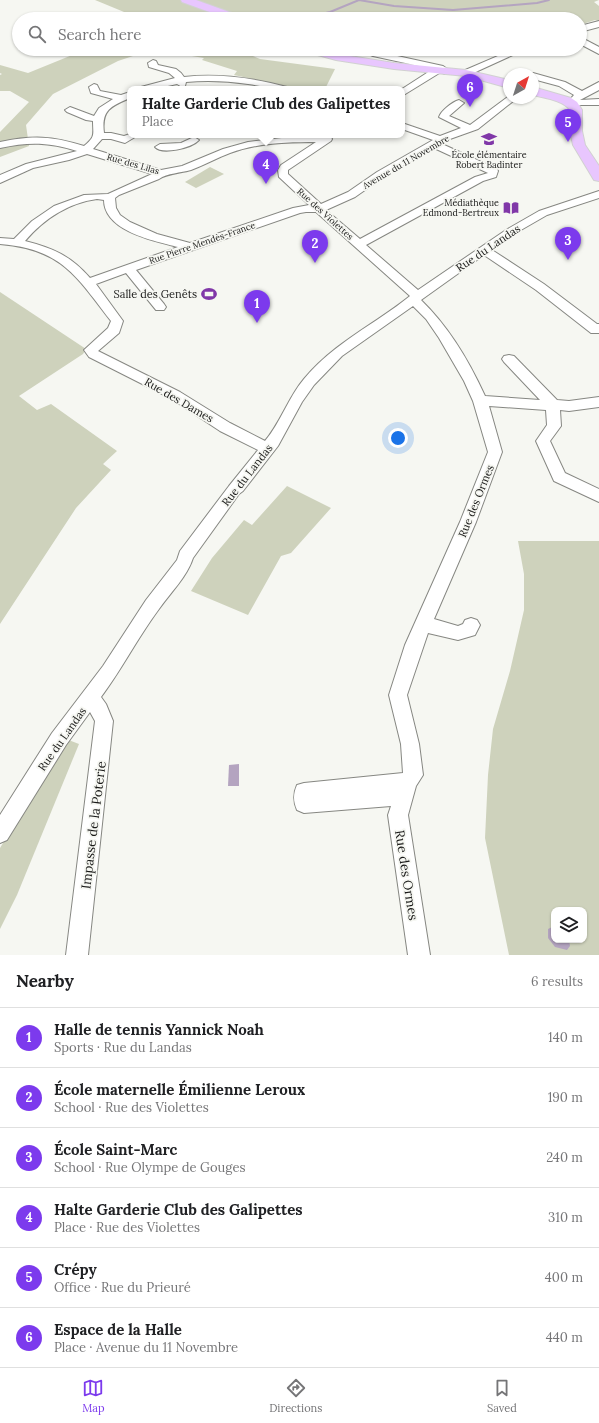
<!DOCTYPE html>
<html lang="en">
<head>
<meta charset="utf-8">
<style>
  body { margin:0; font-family:Lora,serif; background:#f6f6f6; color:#202124 }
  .controls { position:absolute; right:12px; bottom:12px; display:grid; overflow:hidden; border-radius:8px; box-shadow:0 1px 3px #0004 }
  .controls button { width:36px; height:36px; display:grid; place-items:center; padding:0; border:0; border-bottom:1px solid #e0e0e0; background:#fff; color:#202124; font:20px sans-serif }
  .compass { position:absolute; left:503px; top:68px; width:36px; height:36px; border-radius:50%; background:#fff; box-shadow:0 1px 3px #0004; rotate:39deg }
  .you { position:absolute; left:398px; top:438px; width:14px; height:14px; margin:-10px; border:3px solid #fff; border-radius:50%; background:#1a73e8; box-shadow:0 0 0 6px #1a73e833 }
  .badge { display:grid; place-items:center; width:26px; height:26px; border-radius:50%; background:#7c3aed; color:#fff; font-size:13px; font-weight:700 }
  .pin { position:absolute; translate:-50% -33px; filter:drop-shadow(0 1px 2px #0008) }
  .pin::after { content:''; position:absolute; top:21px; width:14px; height:12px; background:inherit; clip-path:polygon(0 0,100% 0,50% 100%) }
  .popup { position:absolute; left:127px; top:86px; width:278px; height:52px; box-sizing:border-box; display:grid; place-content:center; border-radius:8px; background:#fff; filter:drop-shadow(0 1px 3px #0005); font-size:13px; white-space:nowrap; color:#757577 }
  .popup b { font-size:15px; color:#202124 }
  .popup::after { content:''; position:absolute; left:50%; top:100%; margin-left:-8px; border:8px solid transparent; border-top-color:#fff }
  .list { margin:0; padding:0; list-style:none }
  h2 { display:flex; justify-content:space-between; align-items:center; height:52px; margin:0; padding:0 16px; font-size:17px }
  h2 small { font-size:13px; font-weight:400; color:#757577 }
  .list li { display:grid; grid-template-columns:26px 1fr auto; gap:12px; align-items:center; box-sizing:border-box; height:60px; padding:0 16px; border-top:1px solid #e0e0e0 }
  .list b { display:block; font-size:15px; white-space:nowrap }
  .list p { margin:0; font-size:13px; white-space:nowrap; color:#757577 }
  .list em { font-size:13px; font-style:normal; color:#757577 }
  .icon { flex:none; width:22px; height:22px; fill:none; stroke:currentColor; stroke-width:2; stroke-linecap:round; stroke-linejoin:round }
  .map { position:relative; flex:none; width:599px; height:955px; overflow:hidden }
  .search { position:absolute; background:#fff; box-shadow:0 1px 3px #0004; left:12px; right:12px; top:12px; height:44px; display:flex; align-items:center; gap:10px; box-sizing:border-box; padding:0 14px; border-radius:22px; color:#757577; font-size:15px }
  .sheet { height:412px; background:#fff }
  nav { display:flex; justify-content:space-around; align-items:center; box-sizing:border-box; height:56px; border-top:1px solid #e0e0e0; background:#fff; font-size:11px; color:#757577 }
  nav a { display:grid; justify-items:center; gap:2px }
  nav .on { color:#7c3aed }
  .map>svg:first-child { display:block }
  .green { fill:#ced2bc; fill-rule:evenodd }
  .water { fill:#b4a4c0 }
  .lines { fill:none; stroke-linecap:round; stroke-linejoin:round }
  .stream { stroke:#b4a4c0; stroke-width:2 }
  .minor-casing { stroke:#868782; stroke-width:2 }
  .major-casing { stroke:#d1d1d1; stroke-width:2 }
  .minor { fill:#fff; fill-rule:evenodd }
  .major { fill:#e8c6fe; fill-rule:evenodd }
  .labels { text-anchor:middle; stroke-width:3.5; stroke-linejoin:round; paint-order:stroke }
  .far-poi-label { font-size:9px; fill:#1a1a19; stroke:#f6f7f2 }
  .far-street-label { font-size:9px; fill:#1a1a19; stroke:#f6f7f2 }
  .street-label { font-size:11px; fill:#1a1a19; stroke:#f6f7f2 }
  .poi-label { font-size:11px; fill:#1a1a19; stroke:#f6f7f2; text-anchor:end }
  .near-street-label { font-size:13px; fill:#1a1a19; stroke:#f6f7f2 }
</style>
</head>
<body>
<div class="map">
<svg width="599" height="955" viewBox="0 0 599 955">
  <rect width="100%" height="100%" fill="#f6f7f2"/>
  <g class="green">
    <polygon points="95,0 599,0 594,2 599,6 599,21 595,20 580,25 580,19 543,18 141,19"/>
    <polygon points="87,49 228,49 243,52 260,59 335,69 325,89 300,89 234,75 237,71 202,60 204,58 155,50 133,56 118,61 53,94 26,125 29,146 0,157 0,132 29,102 10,91 0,91 0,75 2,74 0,73 0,65 28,73"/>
    <polygon points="210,167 224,174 196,188 185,182"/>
    <polygon points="0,292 86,349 83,354 19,396 37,410 51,404 117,451 103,464 111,470 76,508 0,624"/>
    <polygon points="287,486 331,508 291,553 281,556 248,615 191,591 212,558 244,520 252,525"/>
    <path d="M 518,541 L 599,541 L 599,955 L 509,955 L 485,838 L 488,775 L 493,729 L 510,671 L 524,610 L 524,574 ZM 554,910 L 584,910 L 584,940 L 554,940 Z"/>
    <polygon points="66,739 79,744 17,895 0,929 0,848"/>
  </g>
  <g class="water">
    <polygon points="239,764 239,786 228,786 229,765"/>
    <polygon points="554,926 554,940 569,940 570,946 567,950 555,947 548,938 548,929"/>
  </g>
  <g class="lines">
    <polyline class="stream" points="260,19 288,14 299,16 317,15 330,12 359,0 394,6 453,10 537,3 549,0"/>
    <defs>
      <g id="minor">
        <polygon points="599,21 599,27 580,32 580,26"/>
        <polygon points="580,37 599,47 599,54 580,44"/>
        <polygon points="365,49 373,49 379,52 443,66 450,71 445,74 441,72 402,96 402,89 433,69 373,56 366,53"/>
        <polygon points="514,49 526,49 469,75 466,76 461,73 463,71"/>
        <path d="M 153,60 L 156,61 L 158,65 L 176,69 L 181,73 L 184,77 C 219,73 253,78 287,87 L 289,89 C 275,89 262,86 248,84 C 228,81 207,80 186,82 L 185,86 L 182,87 L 177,84 L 154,89 L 139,89 L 141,87 L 175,78 L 169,73 L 149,67 L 148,63 Z"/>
        <polygon points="533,73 565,82 582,91 599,82 599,90 580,100 599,99 599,105 569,105 567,103 574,95 559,86 533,79 533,74 530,74"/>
        <path d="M 94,84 L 97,85 L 100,91 L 121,95 L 130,92 L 130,98 C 111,106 101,110 104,133 L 111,133 L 124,136 L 130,134 L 135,137 L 125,143 L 111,139 L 102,139 L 93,149 L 161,170 L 182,166 L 223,149 L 248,142 L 290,137 L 331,137 L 332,139 L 331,141 L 288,170 L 288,174 L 321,204 L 348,192 L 377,172 L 433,140 L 402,129 L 402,123 L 440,136 L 461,128 L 439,117 C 441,111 452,102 459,100 L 464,103 L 449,116 L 470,125 L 509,96 L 509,98 L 517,98 L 478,129 L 450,139 L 442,144 L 497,169 L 498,171 L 496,177 L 483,181 L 366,245 L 418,290 L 506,230 L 539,211 L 599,191 L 599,198 L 547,215 L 514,234 L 492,250 L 544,284 L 597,324 L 599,324 L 599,333 L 591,333 L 536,290 L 484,255 L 421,300 C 449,327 469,361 485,396 L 540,400 L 504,362 L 502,359 L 504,356 L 509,355 L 514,356 L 557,400 L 569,401 L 599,397 L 599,407 L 569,411 L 560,410 L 561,426 L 550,441 L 565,473 L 599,489 L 599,502 L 554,481 L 536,441 L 547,425 L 546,410 L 489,406 L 502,452 L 476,522 L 434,619 L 458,626 L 463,624 L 465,620 L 471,618 L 477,620 L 480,625 L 475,635 L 458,640 L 428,633 L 407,695 L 419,744 L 423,775 L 416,786 L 408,815 L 430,955 L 408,955 L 388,815 L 391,806 L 304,813 L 297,810 C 293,801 293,794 297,785 L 304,783 L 403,773 L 401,744 L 389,695 L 405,645 L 460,522 L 488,452 L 473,401 L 464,381 L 439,338 L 426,319 L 413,306 L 342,356 L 314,385 L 302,402 L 278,446 L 243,491 L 239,494 L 193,558 C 187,577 170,593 159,609 C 138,637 122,669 101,697 L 106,704 L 113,721 L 88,955 L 66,955 L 95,721 L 90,712 L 66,745 L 7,840 L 0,843 L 0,815 L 52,733 L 103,666 L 146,600 L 177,560 L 180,551 L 229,486 L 258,450 L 220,431 L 170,398 L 89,357 L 84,350 L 108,328 L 111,321 C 76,276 62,249 0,244 L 0,238 L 14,239 L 32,221 L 54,206 L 84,195 L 108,194 L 152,174 L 87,154 L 69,160 L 33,168 L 0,183 L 0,175 L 26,164 L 77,151 C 48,142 29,142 0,148 L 0,142 C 33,135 52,136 84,146 C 96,136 93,135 93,121 L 86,120 L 67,112 L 65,110 L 70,107 L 94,116 L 99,108 L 113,99 L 91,93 L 89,87 ZM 316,142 L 281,165 L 278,170 L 279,177 L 309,205 L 293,208 L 190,243 L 157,234 L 130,222 L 120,215 L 116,208 L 115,198 L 119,195 L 159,179 C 167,173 181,173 191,170 C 204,165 217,158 230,153 C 257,143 288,142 316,142 ZM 434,148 L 488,173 L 475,177 L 360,239 L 326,210 L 355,197 L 385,176 ZM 97,199 L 104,200 C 104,231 154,241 178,247 L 90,278 C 71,256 53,248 25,241 C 44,219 68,203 97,199 ZM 306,212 L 316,212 L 410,296 C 374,325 335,342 304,379 C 288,398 281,422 265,441 L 230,423 L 180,392 L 98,351 L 119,333 L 123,321 L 96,284 L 126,273 L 156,310 L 164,310 L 166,307 L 164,304 L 136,270 L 300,213 Z"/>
        <path d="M 194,137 L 199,140 C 192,148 162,155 155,147 L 160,144 L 181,143 Z"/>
      </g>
      <g id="major">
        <polygon points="181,0 196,0 243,17 244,19 229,19 182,2"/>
        <polygon points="301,49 320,49 337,54 394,63 466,70 509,80 509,88 466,76 394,69 336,60 303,51"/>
        <path d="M 533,87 L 571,98 L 577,102 L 582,110 L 582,131 L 585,145 L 599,166 L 599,181 L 594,180 L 573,145 L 570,131 L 570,110 C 563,100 544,98 533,95 Z"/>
      </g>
    </defs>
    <use href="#minor" class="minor-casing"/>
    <use href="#major" class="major-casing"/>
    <use href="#minor" class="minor"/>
    <use href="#major" class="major"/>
  </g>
  <defs>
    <symbol id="school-bare" viewBox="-9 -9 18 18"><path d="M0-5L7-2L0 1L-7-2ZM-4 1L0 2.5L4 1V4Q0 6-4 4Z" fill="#8037a8" stroke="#f6f7f2" stroke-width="2.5" paint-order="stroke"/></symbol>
    <symbol id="library-bare" viewBox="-9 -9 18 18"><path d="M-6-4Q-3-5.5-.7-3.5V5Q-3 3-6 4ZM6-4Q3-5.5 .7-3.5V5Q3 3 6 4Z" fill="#8037a8" stroke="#f6f7f2" stroke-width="2.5" paint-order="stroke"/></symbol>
    <symbol id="stadium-bare" viewBox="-9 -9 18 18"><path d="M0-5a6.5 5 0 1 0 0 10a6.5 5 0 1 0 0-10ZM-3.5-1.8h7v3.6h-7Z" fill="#8037a8" stroke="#f6f7f2" stroke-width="2.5" paint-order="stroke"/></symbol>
  </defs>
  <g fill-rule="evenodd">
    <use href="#school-bare" x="478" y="128" width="22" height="22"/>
    <use href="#library-bare" x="500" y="197" width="22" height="22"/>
    <use href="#stadium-bare" x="198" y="283" width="22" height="22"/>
  </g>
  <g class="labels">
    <g class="far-poi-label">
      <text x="489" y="158">École élémentaire<tspan x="489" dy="10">Robert Badinter</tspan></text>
      <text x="499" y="206" text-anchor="end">Médiathèque<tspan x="499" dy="10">Edmond-Bertreux</tspan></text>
    </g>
    <g class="far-street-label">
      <text transform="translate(406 162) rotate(-30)" y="3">Avenue du 11 Novembre</text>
      <text transform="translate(133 164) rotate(16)" y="3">Rue des Lilas</text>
      <text transform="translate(325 214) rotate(42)" y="3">Rue des Violettes</text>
      <text transform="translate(202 243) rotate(-19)" y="3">Rue Pierre Mendès-France</text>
    </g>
    <g class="street-label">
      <text transform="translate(488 248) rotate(-34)" y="4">Rue du Landas</text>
      <text transform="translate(179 400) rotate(30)" y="4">Rue des Dames</text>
      <text transform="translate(247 475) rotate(-52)" y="4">Rue du Landas</text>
      <text transform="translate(476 501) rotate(-68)" y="4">Rue des Ormes</text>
      <text transform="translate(62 739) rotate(-55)" y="4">Rue du Landas</text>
    </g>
    <g class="poi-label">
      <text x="197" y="298">Salle des Genêts</text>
    </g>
    <g class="near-street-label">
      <text transform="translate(93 825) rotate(-83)" y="5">Impasse de la Poterie</text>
      <text transform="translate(407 875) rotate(81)" y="5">Rue des Ormes</text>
    </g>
  </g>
</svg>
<div class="controls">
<button><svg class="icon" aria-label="layers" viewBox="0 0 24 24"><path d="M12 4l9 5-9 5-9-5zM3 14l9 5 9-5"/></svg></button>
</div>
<svg class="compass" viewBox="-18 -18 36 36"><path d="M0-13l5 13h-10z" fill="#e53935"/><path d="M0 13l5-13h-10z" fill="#757577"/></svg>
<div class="you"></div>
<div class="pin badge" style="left:257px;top:323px">1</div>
<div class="pin badge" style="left:315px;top:263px">2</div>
<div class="pin badge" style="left:568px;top:260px">3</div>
<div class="pin badge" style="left:266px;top:184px">4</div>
<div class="popup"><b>Halte Garderie Club des Galipettes</b>Place</div>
<div class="pin badge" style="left:568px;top:142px">5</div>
<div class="pin badge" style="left:470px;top:107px">6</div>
<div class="search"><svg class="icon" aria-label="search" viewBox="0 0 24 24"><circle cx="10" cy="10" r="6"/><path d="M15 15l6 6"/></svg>Search here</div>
</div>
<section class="sheet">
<h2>Nearby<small>6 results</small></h2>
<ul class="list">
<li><span class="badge">1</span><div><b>Halle de tennis Yannick Noah</b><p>Sports · Rue du Landas</p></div><em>140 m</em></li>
<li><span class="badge">2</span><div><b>École maternelle Émilienne Leroux</b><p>School · Rue des Violettes</p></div><em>190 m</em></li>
<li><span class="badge">3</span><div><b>École Saint-Marc</b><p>School · Rue Olympe de Gouges</p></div><em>240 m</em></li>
<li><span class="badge">4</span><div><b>Halte Garderie Club des Galipettes</b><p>Place · Rue des Violettes</p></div><em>310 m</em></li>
<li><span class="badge">5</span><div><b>Crépy</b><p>Office · Rue du Prieuré</p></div><em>400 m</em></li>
<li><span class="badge">6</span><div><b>Espace de la Halle</b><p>Place · Avenue du 11 Novembre</p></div><em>440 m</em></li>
</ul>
</section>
<nav>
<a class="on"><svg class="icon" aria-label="map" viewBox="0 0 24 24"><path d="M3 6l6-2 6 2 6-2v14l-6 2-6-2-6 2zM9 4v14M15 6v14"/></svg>Map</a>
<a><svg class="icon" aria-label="directions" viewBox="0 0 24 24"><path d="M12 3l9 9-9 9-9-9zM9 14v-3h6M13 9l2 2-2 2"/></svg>Directions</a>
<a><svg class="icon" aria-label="saved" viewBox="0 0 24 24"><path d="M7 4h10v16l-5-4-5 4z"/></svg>Saved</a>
</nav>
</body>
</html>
